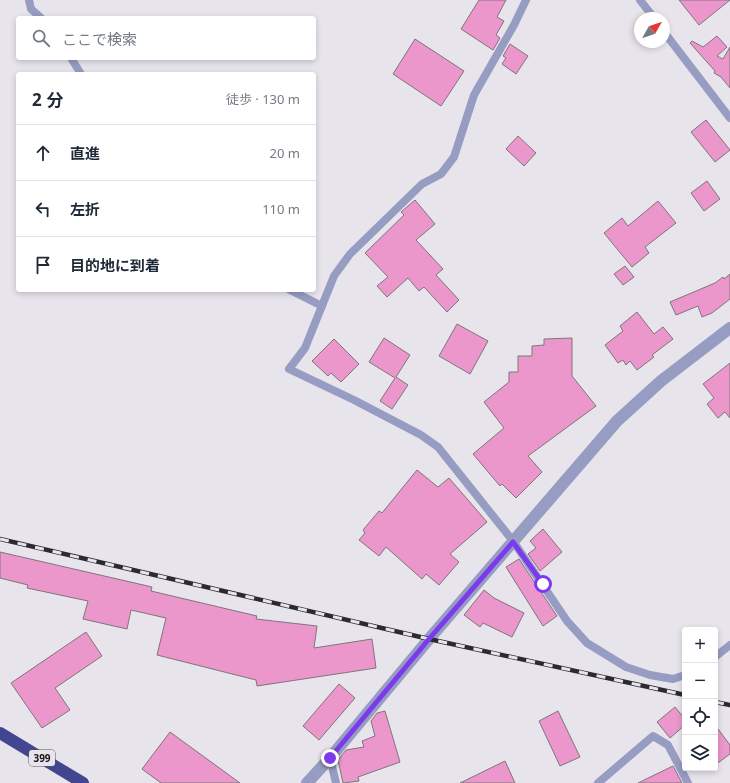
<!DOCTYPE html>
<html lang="ja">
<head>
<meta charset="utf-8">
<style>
  body { margin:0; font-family:"Noto Sans","Noto Sans JP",sans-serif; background:#f2f2f3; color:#1f2937 }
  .controls { position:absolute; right:12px; bottom:12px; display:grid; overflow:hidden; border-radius:4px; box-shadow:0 2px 6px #0003 }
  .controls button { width:36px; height:36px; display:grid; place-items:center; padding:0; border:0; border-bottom:1px solid #e0e1e3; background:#fff; color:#1f2937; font:20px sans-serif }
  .compass { position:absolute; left:634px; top:12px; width:36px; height:36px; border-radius:50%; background:#fff; box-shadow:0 2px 6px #0003; rotate:50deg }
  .stop { position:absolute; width:12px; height:12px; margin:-9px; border:3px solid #7c3aed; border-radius:50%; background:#fff }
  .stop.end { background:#7c3aed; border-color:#fff; box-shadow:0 1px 4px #0008 }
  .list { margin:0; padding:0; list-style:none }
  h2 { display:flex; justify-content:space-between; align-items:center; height:52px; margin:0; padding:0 16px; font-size:17px }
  h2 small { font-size:13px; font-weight:400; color:#747a83 }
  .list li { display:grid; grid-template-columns:26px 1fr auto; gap:12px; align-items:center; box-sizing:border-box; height:56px; padding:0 16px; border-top:1px solid #e0e1e3 }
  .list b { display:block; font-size:15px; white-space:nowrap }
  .list em { font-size:13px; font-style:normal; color:#747a83 }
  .icon { flex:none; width:22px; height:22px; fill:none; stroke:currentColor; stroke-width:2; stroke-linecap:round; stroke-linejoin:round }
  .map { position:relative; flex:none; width:730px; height:783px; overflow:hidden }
  .search { position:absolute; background:#fff; box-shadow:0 2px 6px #0003; left:16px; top:16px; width:300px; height:44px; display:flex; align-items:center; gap:10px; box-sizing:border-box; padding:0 14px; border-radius:4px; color:#747a83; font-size:15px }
  .panel { position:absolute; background:#fff; box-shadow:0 2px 6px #0003; left:16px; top:72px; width:300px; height:220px; border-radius:4px }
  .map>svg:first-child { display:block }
  .building { fill:#ec97cc; stroke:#7e757a }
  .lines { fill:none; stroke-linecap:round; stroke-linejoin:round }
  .lane { stroke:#979dc2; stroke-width:8 }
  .street { stroke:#979dc2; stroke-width:12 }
  .highway { stroke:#424691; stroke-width:12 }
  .rail-casing { stroke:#2c2a2e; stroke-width:4.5 }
  .rail { stroke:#e8e4ec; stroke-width:3; stroke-dasharray:9; stroke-linecap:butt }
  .route { stroke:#7c3aed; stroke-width:5 }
  .labels { text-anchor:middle; stroke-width:4; stroke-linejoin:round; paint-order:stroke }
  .shield { fill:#e8e4ec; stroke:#545257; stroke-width:1 }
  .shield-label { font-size:10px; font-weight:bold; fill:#151417 }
</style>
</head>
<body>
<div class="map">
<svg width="730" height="783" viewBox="0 0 730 783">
  <rect width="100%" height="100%" fill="#e8e4ec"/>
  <g class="building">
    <polygon points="479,0 506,0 497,17 504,21 496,35 500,38 493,50 461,29"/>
    <polygon points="679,0 730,0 699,25"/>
    <polygon points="717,36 727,47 717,56 723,59 730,47 730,88 721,77 714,73 715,71 690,43 692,41 703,47"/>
    <polygon points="415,39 464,71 441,106 393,74"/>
    <polygon points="510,44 528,56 516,74 502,64 506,58 503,56"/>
    <polygon points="706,120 730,150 715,162 691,132"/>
    <polygon points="518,136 536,153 524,166 506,149"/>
    <polygon points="707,181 720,199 704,211 691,193"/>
    <polygon points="415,200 435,224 416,240 443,269 436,275 459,300 447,312 424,287 419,291 408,278 387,297 377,286 388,277 365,253 404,215 401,212"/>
    <polygon points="658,201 676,223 645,247 649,253 632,267 604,233 622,218 628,226"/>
    <polygon points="625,266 634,277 623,285 614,274"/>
    <polygon points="730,274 730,299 712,313 702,317 698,306 676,315 670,302 715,283 723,277 724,279"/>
    <polygon points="637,312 654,334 663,327 673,339 652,355 654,357 637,370 630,361 626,365 623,360 618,363 605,345 623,331 620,326"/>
    <polygon points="457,324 488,341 470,374 439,356"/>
    <polygon points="384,338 410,355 396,377 408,385 392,409 380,401 395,378 369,362"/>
    <polygon points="572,338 572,376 596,406 528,456 542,472 516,498 502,484 500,486 473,454 504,428 484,402 509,382 509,372 518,372 518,356 532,356 532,346 544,345 544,339"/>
    <polygon points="334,339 359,364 341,382 331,373 328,376 312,361"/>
    <polygon points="730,363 730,418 725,412 718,418 707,404 714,398 703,384"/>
    <polygon points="417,470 438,487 449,478 487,522 450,554 459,562 439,585 426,574 422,579 386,547 379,556 359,540 365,533 363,530 379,511 382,513"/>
    <polygon points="543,529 562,552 540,571 528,554 536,548 530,541"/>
    <polygon points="0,552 152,587 151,591 257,616 256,619 317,626 314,648 372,639 376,668 257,686 256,680 157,655 166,618 131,610 127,629 83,619 88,601 27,588 28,585 0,578"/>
    <polygon points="519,559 557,616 543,626 506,567"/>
    <polygon points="484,590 494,598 524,613 512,637 483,623 480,627 464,615"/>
    <polygon points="86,632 102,656 55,688 70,710 42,728 11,683"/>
    <polygon points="339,684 355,698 319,740 303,726"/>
    <polygon points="675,707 685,719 685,725 670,738 657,722"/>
    <polygon points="385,711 400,762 358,777 359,781 343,783 338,760 346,750 364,747 362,741 375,736 371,721 377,713"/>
    <polygon points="558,711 580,757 560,766 539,721"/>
    <polygon points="715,725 730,745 730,754 715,765"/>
    <polygon points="170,732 240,783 161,783 142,769"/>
    <polygon points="505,761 515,783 460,783"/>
    <polygon points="673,766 682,783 638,783"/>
  </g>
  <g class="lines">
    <g class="lane">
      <polyline points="29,0 31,9 41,18"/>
      <polyline points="526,0 514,25 474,95 454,157 441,174 422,184 350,254 334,276 305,348 289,369 354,400 421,435 438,447 513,541 567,621 587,643 626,667 650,675 673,679 685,675"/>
      <polyline points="640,0 654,18"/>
      <polyline points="664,32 730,118"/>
      <polyline points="71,58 81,74"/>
      <polyline points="290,290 322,306"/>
      <polyline points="715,657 730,645"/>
      <polyline points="330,758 336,783"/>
      <polyline points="598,783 653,736 668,745 688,783"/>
    </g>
    <polyline class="street" points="307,783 330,758 429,639 617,421 661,381 730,328"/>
    <polyline class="highway" points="0,733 83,783"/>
    <defs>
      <g id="rail">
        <polyline points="0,539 429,639 685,695"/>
        <polyline points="715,702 730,705"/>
      </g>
    </defs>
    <use href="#rail" class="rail-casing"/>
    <use href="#rail" class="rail"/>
  </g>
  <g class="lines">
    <polyline class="route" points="330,758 429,639 513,542 543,584"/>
  </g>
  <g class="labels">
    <rect class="shield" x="29" y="750" width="26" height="16" rx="3"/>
    <g class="shield-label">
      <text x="42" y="762">399</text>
    </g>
  </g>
</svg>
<div class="controls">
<button>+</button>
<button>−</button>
<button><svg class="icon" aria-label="locate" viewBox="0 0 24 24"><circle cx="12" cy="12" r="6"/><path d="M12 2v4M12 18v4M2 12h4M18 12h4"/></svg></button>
<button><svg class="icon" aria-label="layers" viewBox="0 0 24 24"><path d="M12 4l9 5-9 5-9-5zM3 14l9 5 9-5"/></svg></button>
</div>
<svg class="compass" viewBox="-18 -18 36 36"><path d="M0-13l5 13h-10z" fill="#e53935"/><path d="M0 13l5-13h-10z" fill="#747a83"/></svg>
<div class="stop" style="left:543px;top:584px"></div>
<div class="stop end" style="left:330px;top:758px"></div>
<div class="search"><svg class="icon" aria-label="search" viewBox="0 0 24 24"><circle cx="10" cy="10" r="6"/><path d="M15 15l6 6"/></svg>ここで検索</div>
<section class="panel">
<h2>2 分<small>徒歩 · 130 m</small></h2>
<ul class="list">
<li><svg class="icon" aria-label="ahead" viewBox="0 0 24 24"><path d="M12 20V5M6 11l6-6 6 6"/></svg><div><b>直進</b></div><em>20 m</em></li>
<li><svg class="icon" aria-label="left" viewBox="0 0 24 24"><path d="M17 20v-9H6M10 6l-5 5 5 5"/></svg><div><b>左折</b></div><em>110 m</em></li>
<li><svg class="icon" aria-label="arrive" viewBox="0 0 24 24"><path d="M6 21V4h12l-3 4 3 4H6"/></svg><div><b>目的地に到着</b></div></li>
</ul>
</section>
</div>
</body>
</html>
